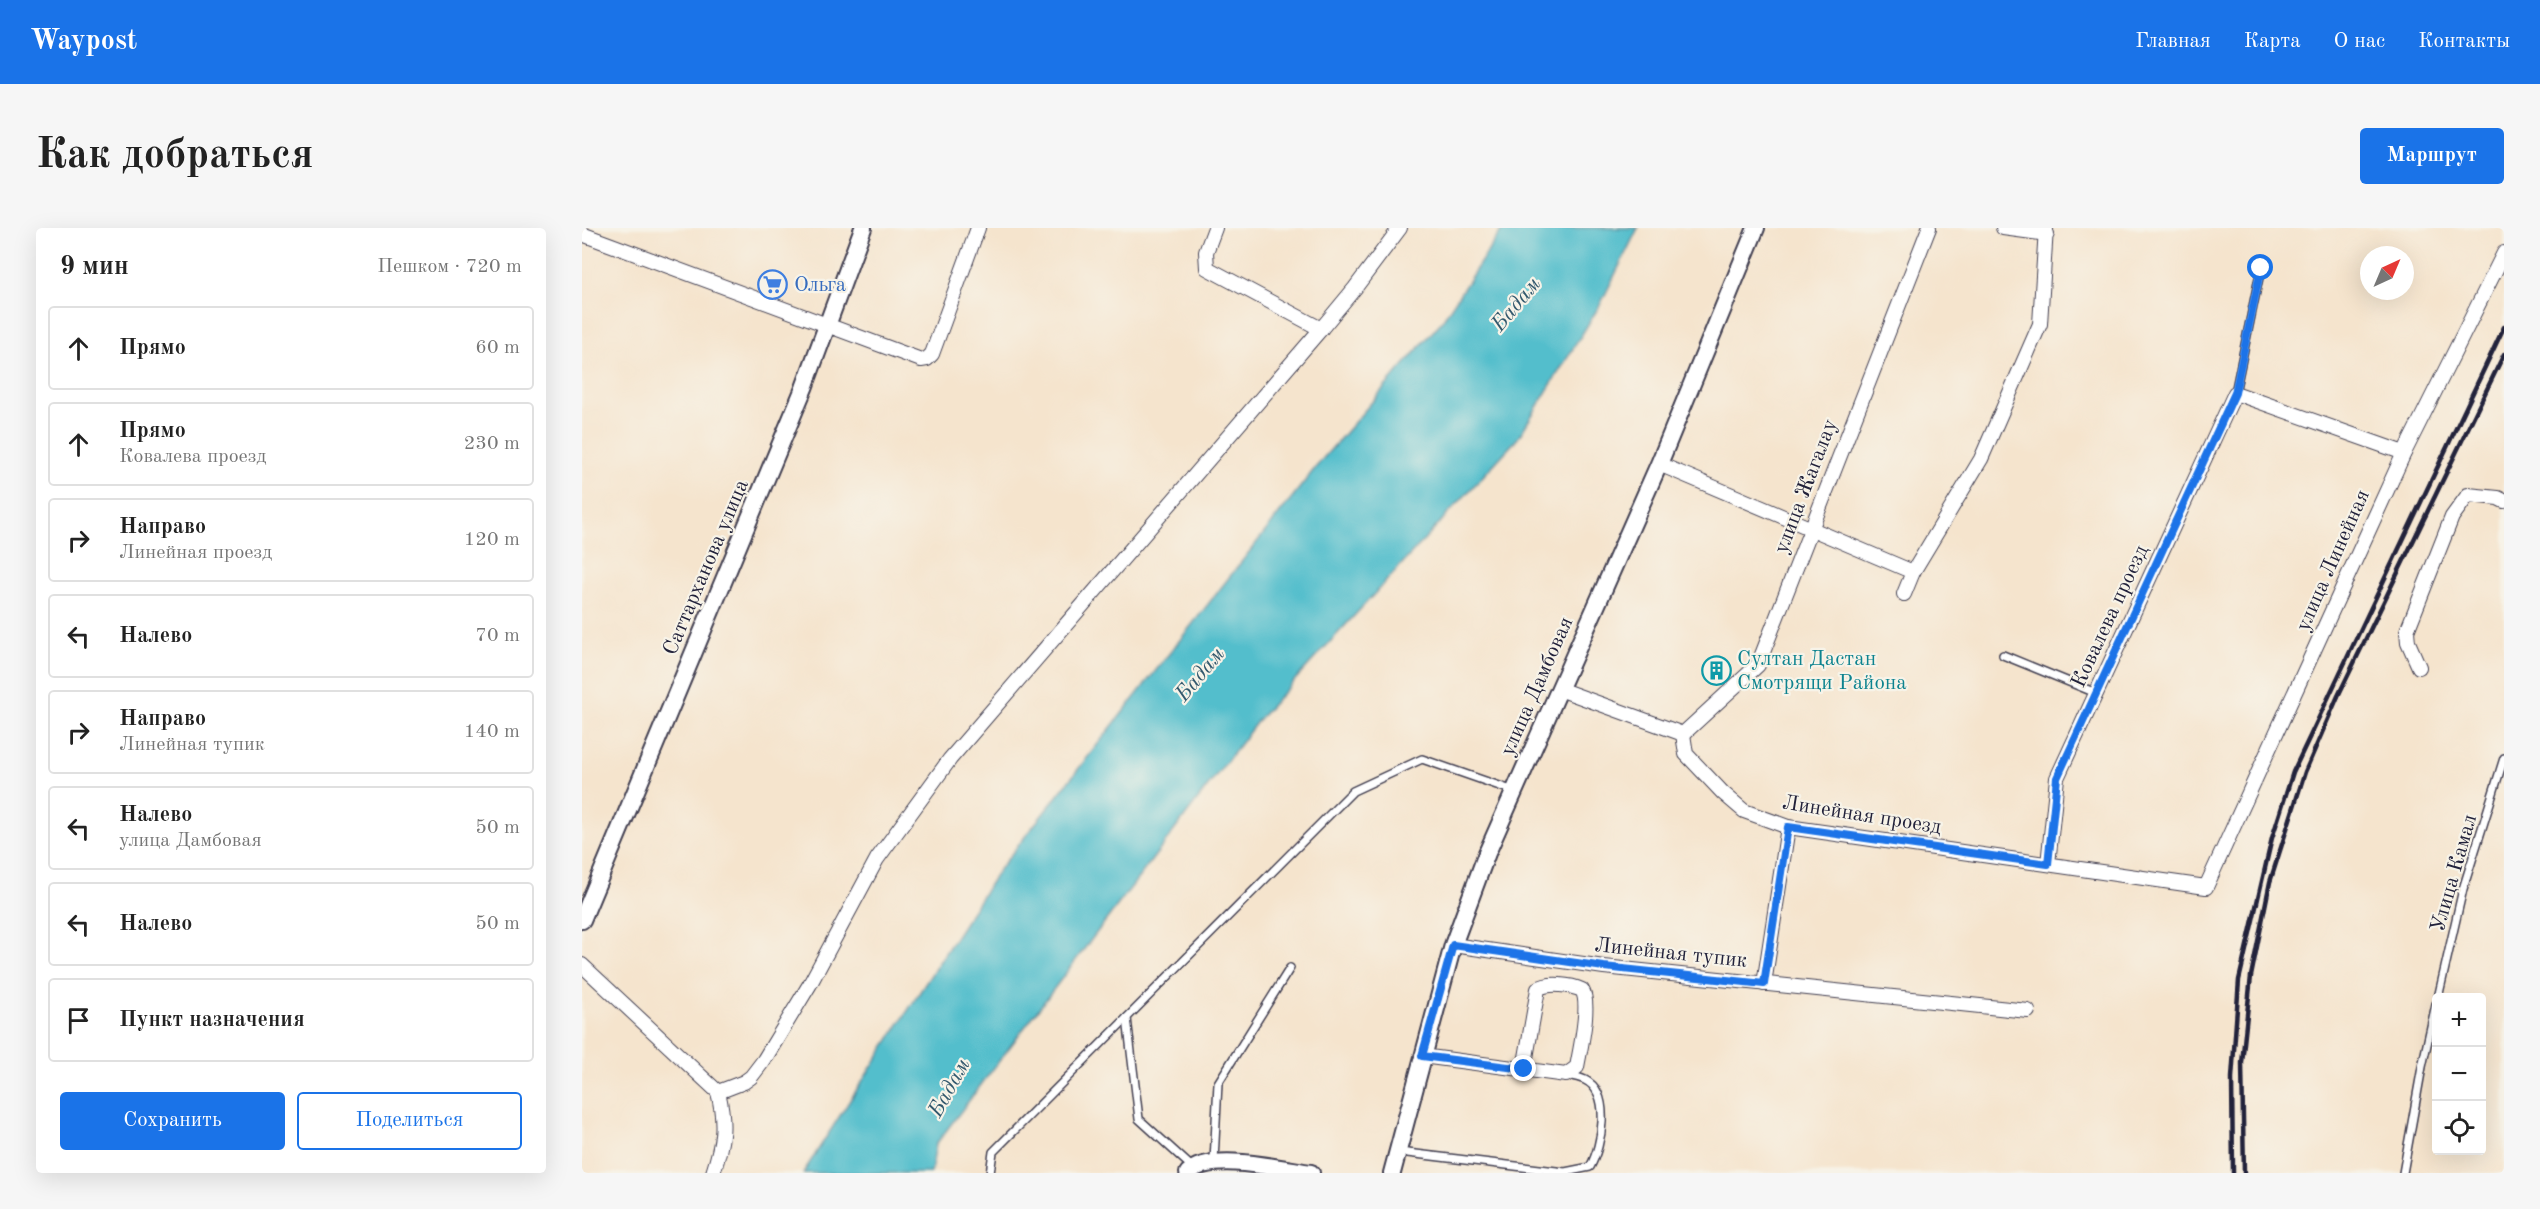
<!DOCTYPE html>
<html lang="ru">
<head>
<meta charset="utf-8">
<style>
  body { margin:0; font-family:"Old Standard TT",serif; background:#f6f6f6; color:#222 }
  .controls { position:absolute; right:18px; bottom:18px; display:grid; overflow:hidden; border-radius:6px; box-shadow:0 6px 24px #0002 }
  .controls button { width:54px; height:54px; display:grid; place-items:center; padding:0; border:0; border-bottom:2px solid #e0e0e0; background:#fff; color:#222; font:30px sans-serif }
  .compass { position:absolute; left:1778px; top:18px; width:54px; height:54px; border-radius:50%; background:#fff; box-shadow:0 6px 24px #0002; rotate:44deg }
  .stop { position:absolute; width:18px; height:18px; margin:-14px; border:4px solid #1a73e8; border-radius:50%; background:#fff }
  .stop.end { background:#1a73e8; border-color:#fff; box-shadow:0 2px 6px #0008 }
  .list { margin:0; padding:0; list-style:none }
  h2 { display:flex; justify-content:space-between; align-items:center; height:78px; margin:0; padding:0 24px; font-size:26px }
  h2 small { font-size:20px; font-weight:400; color:#767676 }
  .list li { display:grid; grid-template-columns:39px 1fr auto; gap:18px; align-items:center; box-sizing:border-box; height:84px; margin:0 12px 12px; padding:0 12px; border:2px solid #e0e0e0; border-radius:6px }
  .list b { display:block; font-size:22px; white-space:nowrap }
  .list p { margin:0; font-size:20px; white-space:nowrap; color:#767676 }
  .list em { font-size:20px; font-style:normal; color:#767676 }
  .actions { display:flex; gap:12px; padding:18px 24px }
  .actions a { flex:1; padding:14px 0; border:2px solid #1a73e8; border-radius:6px; text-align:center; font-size:21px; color:#1a73e8 }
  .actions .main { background:#1a73e8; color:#fff }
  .icon { flex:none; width:33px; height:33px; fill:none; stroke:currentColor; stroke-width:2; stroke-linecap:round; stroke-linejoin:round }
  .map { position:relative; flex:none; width:1922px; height:945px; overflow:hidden; border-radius:6px }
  header { display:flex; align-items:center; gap:36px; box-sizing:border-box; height:84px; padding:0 30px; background:#1a73e8; color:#fff }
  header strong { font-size:28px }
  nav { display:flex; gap:33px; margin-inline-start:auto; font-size:21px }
  .intro { display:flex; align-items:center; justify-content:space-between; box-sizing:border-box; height:144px; padding:0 36px }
  h1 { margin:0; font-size:42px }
  .button { padding:15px 27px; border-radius:6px; background:#1a73e8; color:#fff; font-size:21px; font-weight:700 }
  main { display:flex; gap:36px; padding:0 36px }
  aside { flex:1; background:#fff; border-radius:6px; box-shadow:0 6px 24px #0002 }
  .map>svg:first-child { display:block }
  .water { fill:#52becc; stroke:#3a7084; stroke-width:1.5 }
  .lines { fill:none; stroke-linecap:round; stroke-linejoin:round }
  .service-casing { stroke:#423f51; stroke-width:10 }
  .minor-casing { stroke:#423f51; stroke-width:16 }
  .tertiary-casing { stroke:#423f51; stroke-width:20 }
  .service { stroke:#fff; stroke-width:7 }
  .minor { stroke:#fff; stroke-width:14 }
  .tertiary { stroke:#fff; stroke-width:16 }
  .rail { stroke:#22223b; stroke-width:4.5 }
  .route { stroke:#1a73e8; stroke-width:8 }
  .labels { text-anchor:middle; stroke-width:4.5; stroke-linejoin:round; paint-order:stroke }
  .shop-label { font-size:21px; fill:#366cbe; stroke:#f7f3e8; text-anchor:start }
  .street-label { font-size:21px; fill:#22223b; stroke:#f7f3e8 }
  .culture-label { font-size:21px; fill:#0d838f; stroke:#f7f3e8; text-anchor:start }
  .water-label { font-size:22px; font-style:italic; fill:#33596e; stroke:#f7f3e8 }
</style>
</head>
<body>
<header>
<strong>Waypost</strong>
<nav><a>Главная</a><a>Карта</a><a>О нас</a><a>Контакты</a></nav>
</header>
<div class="intro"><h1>Как добраться</h1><a class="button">Маршрут</a></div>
<main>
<aside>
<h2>9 мин<small>Пешком · 720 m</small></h2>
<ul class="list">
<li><svg class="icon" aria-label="ahead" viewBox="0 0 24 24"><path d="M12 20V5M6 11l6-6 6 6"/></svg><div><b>Прямо</b></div><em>60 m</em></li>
<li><svg class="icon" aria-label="ahead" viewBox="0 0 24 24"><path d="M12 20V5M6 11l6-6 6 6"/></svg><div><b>Прямо</b><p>Ковалева проезд</p></div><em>230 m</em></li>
<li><svg class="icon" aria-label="right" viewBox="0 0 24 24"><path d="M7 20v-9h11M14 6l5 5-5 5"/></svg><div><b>Направо</b><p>Линейная проезд</p></div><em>120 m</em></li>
<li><svg class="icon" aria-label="left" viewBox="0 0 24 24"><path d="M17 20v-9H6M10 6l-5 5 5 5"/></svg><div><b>Налево</b></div><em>70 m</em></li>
<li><svg class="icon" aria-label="right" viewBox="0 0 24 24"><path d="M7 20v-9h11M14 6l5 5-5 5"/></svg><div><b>Направо</b><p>Линейная тупик</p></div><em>140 m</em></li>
<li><svg class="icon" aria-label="left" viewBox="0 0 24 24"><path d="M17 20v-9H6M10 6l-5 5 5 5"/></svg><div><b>Налево</b><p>улица Дамбовая</p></div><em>50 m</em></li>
<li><svg class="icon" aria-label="left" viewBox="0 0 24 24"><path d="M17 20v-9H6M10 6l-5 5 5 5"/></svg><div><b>Налево</b></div><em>50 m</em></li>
<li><svg class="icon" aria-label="arrive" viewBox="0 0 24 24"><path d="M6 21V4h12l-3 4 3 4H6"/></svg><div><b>Пункт назначения</b></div></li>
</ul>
<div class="actions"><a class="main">Сохранить</a><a>Поделиться</a></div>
</aside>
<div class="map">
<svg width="1922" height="945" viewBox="0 0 1922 945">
  <rect width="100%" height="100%" fill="#f7f3e8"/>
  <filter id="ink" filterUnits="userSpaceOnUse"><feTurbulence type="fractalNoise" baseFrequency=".0167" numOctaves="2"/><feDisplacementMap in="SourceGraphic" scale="12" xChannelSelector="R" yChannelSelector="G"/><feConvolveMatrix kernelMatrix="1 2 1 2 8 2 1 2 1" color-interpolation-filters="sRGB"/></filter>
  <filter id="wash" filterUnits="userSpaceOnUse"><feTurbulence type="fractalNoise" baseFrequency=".008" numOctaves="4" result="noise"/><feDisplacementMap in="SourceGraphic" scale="24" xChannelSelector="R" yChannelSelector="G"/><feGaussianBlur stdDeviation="1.35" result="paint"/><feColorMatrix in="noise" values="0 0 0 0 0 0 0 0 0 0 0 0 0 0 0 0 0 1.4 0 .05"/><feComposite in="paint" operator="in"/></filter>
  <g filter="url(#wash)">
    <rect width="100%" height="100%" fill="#f5e4cd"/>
    <polygon class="water" points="921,0 1056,0 1018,77 936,210 677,491 354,916 349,945 221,945 416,643 738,234 860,93"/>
  </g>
  <g filter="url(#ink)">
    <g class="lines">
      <defs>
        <g id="service">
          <polyline points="1653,165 1679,40"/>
          <polyline points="1421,427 1514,465"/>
          <polyline points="1856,770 1881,661 1922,530"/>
          <polyline points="545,790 557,891 611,940"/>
          <path d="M 817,924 L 983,944 L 1008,939 C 1020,918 1030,865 1003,852 C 997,849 990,848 984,847"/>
          <polyline points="632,933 636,855 708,740"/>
          <polyline points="408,945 411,924 771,563 840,531 932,563"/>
          <polyline points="1821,945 1840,839 1854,776"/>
        </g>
        <g id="minor">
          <polyline points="633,0 624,24 625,40 739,101 773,60 818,0"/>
          <polyline points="1421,0 1465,6"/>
          <polyline points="0,6 339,132 345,131 350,126 396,0"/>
          <polyline points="1077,236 1331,344"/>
          <polyline points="1322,366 1331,344 1399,231 1458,96 1464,0"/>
          <polyline points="1837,439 1826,414 1825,403 1870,289 1886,267 1916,270 1922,273"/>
          <polyline points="977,461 1101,506 1104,526 1141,565 1162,583 1206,599 1624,659 1822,225 1922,25"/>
          <polyline points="1101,506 1176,437 1347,0"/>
          <polyline points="1466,636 1475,550 1653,165 1822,225"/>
          <polyline points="871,717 1022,739 1446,783"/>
          <path d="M 0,737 L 136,864 C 144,896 141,914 131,945"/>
          <polyline points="1182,756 1206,599"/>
          <path d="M 840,828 L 984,847 L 995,839 C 998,822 1009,776 1000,762 C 989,757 966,754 956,761 L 942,841"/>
          <polyline points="136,864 162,854 169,849 182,832 228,756 295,631 368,531 739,101"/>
        </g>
        <g id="tertiary">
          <polyline points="0,692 222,160 281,0"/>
          <path d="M 606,945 C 628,923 700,941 729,945"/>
          <polyline points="810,945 871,717 905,625 1077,236 1174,0"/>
        </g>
      </defs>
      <use href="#service" class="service-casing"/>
      <use href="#minor" class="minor-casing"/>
      <use href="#tertiary" class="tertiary-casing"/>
      <use href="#service" class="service"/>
      <use href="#minor" class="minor"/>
      <use href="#tertiary" class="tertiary"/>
      <g class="rail">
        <polyline points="1651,945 1650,850 1657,752 1690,610 1711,544 1922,99"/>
        <polyline points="1662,945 1660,835 1669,748 1688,654 1723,544 1756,468 1922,126"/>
      </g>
    </g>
  </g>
  <g class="lines" filter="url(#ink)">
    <polyline class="route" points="942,841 840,828 871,717 1022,739 1182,756 1206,599 1466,636 1475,550 1653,165 1679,40"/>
  </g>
  <defs>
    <symbol id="supermarket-ring" viewBox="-11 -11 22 22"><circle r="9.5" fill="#f7f3e8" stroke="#3f7fe0" stroke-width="1.5"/><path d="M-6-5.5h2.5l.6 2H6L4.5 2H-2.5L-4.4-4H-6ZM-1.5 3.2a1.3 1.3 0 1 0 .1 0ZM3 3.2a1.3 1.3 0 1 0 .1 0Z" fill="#3f7fe0"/></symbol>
    <symbol id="building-ring" viewBox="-11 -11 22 22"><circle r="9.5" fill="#f7f3e8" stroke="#0f9aa8" stroke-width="1.5"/><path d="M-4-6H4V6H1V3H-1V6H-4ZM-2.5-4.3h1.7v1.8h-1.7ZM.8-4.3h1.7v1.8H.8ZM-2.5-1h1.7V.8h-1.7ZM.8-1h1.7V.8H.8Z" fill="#0f9aa8"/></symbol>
  </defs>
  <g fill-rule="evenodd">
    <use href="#supermarket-ring" x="174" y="40" width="33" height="33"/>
    <use href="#building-ring" x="1118" y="426" width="33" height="33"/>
  </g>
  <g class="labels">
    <g class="shop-label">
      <text x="212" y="63">Ольга</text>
    </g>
    <g class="street-label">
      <text transform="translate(1223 258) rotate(-69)" y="7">улица Жагалау</text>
      <text transform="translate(1750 332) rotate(-66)" y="7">улица Линейная</text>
      <text transform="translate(123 339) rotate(-67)" y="7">Саттарханова улица</text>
      <text transform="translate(1527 388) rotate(-65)" y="7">Ковалева проезд</text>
      <text transform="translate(954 458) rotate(-66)" y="7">улица Дамбовая</text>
      <text transform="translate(1280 586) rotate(9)" y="7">Линейная проезд</text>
      <text transform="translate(1871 645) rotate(-74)" y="7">Улица Камал</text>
      <text transform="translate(1089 724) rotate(6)" y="7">Линейная тупик</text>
    </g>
    <g class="culture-label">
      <text x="1155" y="437">Султан Дастан<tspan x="1155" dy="24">Смотрящи Района</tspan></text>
    </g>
    <g class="water-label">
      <text transform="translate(933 75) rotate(-50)" y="8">Бадам</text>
      <text transform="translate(617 445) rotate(-50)" y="8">Бадам</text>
      <text transform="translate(366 859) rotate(-61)" y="8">Бадам</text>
    </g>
  </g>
</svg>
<div class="controls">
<button>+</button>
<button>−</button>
<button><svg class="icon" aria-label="locate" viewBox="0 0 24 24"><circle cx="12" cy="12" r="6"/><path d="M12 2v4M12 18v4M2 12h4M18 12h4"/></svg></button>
</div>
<svg class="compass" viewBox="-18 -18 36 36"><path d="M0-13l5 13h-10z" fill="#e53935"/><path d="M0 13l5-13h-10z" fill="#767676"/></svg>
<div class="stop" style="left:1679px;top:40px"></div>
<div class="stop end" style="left:942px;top:841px"></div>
</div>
</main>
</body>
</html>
